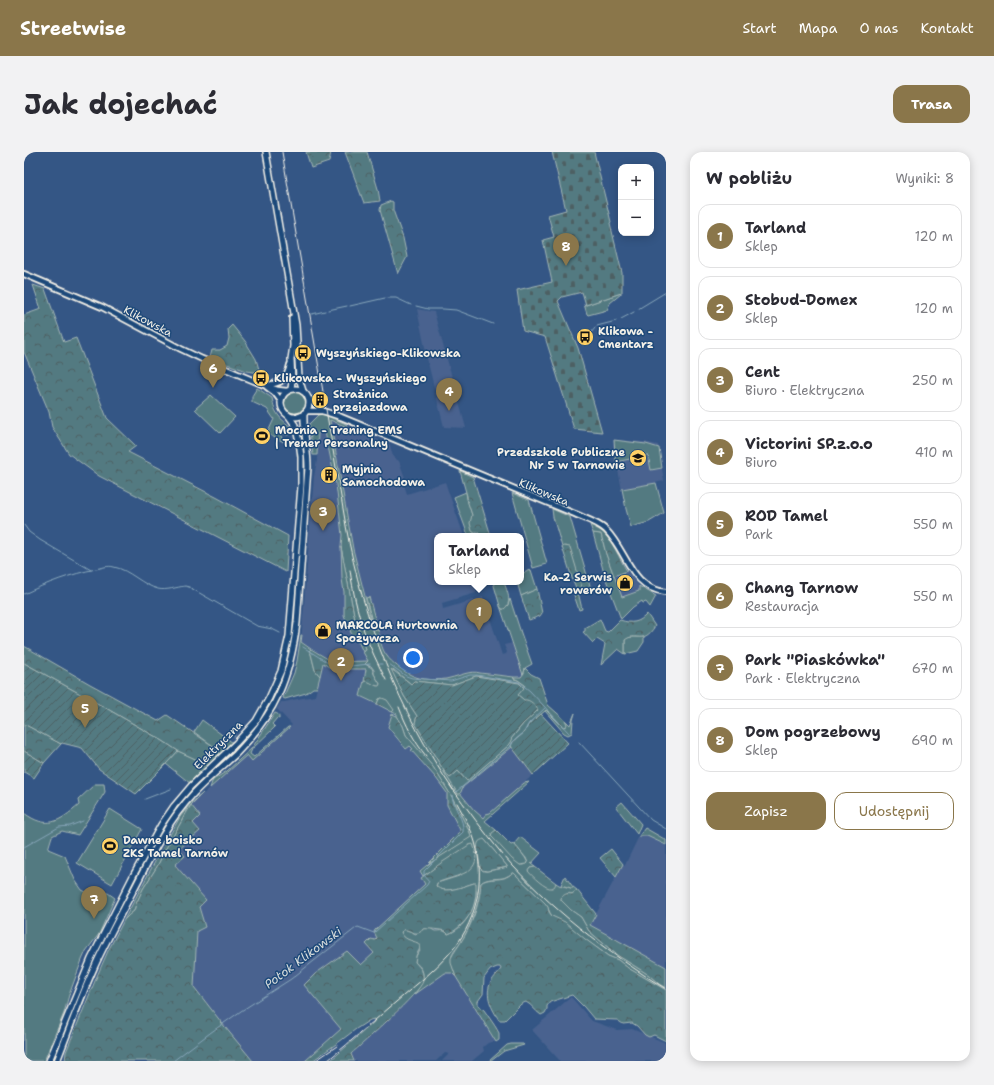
<!DOCTYPE html>
<html lang="pl">
<head>
<meta charset="utf-8">
<style>
  body { margin:0; font-family:"Shantell Sans",sans-serif; background:#f2f2f3; color:#2b2b33 }
  .controls { position:absolute; right:12px; top:12px; display:grid; overflow:hidden; border-radius:8px; box-shadow:0 2px 10px #0003 }
  .controls button { width:36px; height:36px; display:grid; place-items:center; padding:0; border:0; border-bottom:1px solid #e1e1e2; background:#fff; color:#2b2b33; font:20px sans-serif }
  .you { position:absolute; left:389px; top:506px; width:14px; height:14px; margin:-10px; border:3px solid #fff; border-radius:50%; background:#1a73e8; box-shadow:0 0 0 6px #1a73e833 }
  .badge { display:grid; place-items:center; width:26px; height:26px; border-radius:50%; background:#8a764a; color:#fff; font-size:13px; font-weight:700 }
  .pin { position:absolute; translate:-50% -33px; filter:drop-shadow(0 1px 2px #0008) }
  .pin::after { content:''; position:absolute; top:21px; width:14px; height:12px; background:inherit; clip-path:polygon(0 0,100% 0,50% 100%) }
  .popup { position:absolute; left:410px; top:381px; width:90px; height:52px; box-sizing:border-box; display:grid; place-content:center; border-radius:8px; background:#fff; filter:drop-shadow(0 1px 3px #0005); font-size:13px; white-space:nowrap; color:#7c7c81 }
  .popup b { font-size:15px; color:#2b2b33 }
  .popup::after { content:''; position:absolute; left:50%; top:100%; margin-left:-8px; border:8px solid transparent; border-top-color:#fff }
  .list { margin:0; padding:0; list-style:none }
  h2 { display:flex; justify-content:space-between; align-items:center; height:52px; margin:0; padding:0 16px; font-size:17px }
  h2 small { font-size:13px; font-weight:400; color:#7c7c81 }
  .list li { display:grid; grid-template-columns:26px 1fr auto; gap:12px; align-items:center; box-sizing:border-box; height:64px; margin:0 8px 8px; padding:0 8px; border:1px solid #e1e1e2; border-radius:12px }
  .list b { display:block; font-size:15px; white-space:nowrap }
  .list p { margin:0; font-size:13px; white-space:nowrap; color:#7c7c81 }
  .list em { font-size:13px; font-style:normal; color:#7c7c81 }
  .actions { display:flex; gap:8px; padding:12px 16px }
  .actions a { flex:1; padding:9px 0; border:1px solid #8a764a; border-radius:12px; text-align:center; font-size:14px; color:#8a764a }
  .actions .main { background:#8a764a; color:#fff }
  .map { position:relative; flex:none; width:642px; height:909px; overflow:hidden; border-radius:12px }
  header { display:flex; align-items:center; gap:24px; box-sizing:border-box; height:56px; padding:0 20px; background:#8a764a; color:#fff }
  header strong { font-size:19px }
  nav { display:flex; gap:22px; margin-inline-start:auto; font-size:14px }
  .intro { display:flex; align-items:center; justify-content:space-between; box-sizing:border-box; height:96px; padding:0 24px }
  h1 { margin:0; font-size:28px }
  .button { padding:10px 18px; border-radius:12px; background:#8a764a; color:#fff; font-size:14px; font-weight:700 }
  main { display:flex; gap:24px; padding:0 24px }
  aside { flex:1; background:#fff; border-radius:12px; box-shadow:0 2px 10px #0003 }
  .map>svg:first-child { display:block }
  .built { fill:#48628f }
  .green { fill:#537a81; stroke:#a4b6b4; fill-rule:evenodd }
  .forest { fill:url(#forest-crowns); stroke:#a4b6b4 }
  .cemetery { fill:url(#cemetery-stones); stroke:#a4b6b4 }
  .garden { fill:url(#garden-furrows); stroke:#a4b6b4 }
  .lines { fill:none; stroke-linecap:round; stroke-linejoin:round }
  .stream { stroke:#88a7bb; stroke-width:1 }
  .tertiary-casing { stroke:#f4f1e8; stroke-width:8 }
  .secondary-casing { stroke:#f4f1e8; stroke-width:8 }
  .tertiary { stroke:#1f4a7a; stroke-width:4.5 }
  .secondary { stroke:#1f4a7a; stroke-width:5 }
  .rail { stroke:#f4f1e8; stroke-width:1 }
  .labels { text-anchor:middle; stroke-width:3; stroke-linejoin:round; paint-order:stroke }
  .street-label { font-size:11px; fill:#f4f1e8; stroke:#1f4a7a }
  .poi-label { font-size:11px; font-weight:bold; fill:#f4f1e8; stroke:#1f4a7a; text-anchor:start }
  .water-label { font-size:12px; font-style:italic; fill:#d9dedd; stroke:#1f4a7a }
</style>
</head>
<body>
<header>
<strong>Streetwise</strong>
<nav><a>Start</a><a>Mapa</a><a>O nas</a><a>Kontakt</a></nav>
</header>
<div class="intro"><h1>Jak dojechać</h1><a class="button">Trasa</a></div>
<main>
<div class="map">
<svg width="642" height="909" viewBox="0 0 642 909">
  <defs>
    <pattern id="forest-crowns" width="20" height="18" patternUnits="userSpaceOnUse"><rect width="20" height="18" fill="#537a81"/><path d="M2 6a3 3 0 1 1 6 0M12 15a3 3 0 1 1 6 0" fill="none" stroke="#4e6164"/></pattern>
    <pattern id="cemetery-stones" width="16" height="16" patternUnits="userSpaceOnUse"><rect width="16" height="16" fill="#537a81"/><path d="M2 7V4a2 2 0 0 1 4 0v3zM10 15v-3a2 2 0 0 1 4 0v3z" fill="#4e6164"/></pattern>
    <pattern id="garden-furrows" width="10" height="10" patternUnits="userSpaceOnUse"><rect width="10" height="10" fill="#537a81"/><path d="M-1 1l2-2M0 10L10 0M9 11l2-2" fill="none" stroke="#4e6164"/></pattern>
  </defs>
  <rect width="100%" height="100%" fill="#345685"/>
  <filter id="ink" filterUnits="userSpaceOnUse"><feTurbulence type="fractalNoise" baseFrequency=".025" numOctaves="2"/><feDisplacementMap in="SourceGraphic" scale="8" xChannelSelector="R" yChannelSelector="G"/><feConvolveMatrix kernelMatrix="1 2 1 2 8 2 1 2 1" color-interpolation-filters="sRGB"/></filter>
  <g filter="url(#ink)">
    <g class="built">
      <polygon points="393,157 410,160 442,276 420,275 404,211"/>
      <polygon points="306,268 366,293 369,305 375,309 381,326 378,326 383,342 421,330 440,384 413,384 413,430 455,430 457,437 452,438 452,441 418,451 419,457 459,445 478,503 482,502 483,500 480,493 488,491 499,523 497,525 456,521 451,520 424,527 413,527 394,526 387,524 375,515 362,504 357,491 351,466 345,446 342,446 329,397"/>
      <polygon points="294,280 301,280 312,332 318,383 318,427 320,440 320,463 329,485 332,485 344,509 309,510 277,490 290,325 293,308"/>
      <polygon points="590,288 620,290 634,293 640,329 598,338 589,293"/>
      <polygon points="603,419 615,434 615,439 598,445 590,424"/>
      <polygon points="299,511 308,517 342,517 336,544 368,560 364,576 381,597 386,593 389,597 387,598 412,626 423,641 423,653 436,678 435,681 396,719 399,724 397,726 402,732 378,754 351,788 351,801 336,813 323,799 280,833 317,877 281,909 229,909 201,875 170,835 173,779 181,775 175,755 151,713 161,704 154,697 169,671 176,664 167,653 223,603 228,608 268,573 253,557 257,550 261,550 273,547 291,544"/>
      <polygon points="488,595 509,623 466,661 462,662 459,666 450,658 436,641 439,635"/>
      <polygon points="615,684 623,684 642,694 642,815 566,773 599,712 601,713"/>
      <polygon points="421,821 428,821 432,825 472,890 467,890 464,891 459,895 460,899 448,909 418,909 425,902 421,901 412,909 330,909 327,903 390,843"/>
      <polygon points="547,845 568,869 593,878 608,877 642,891 642,909 536,909 508,878"/>
    </g>
    <g class="green">
      <polygon points="597,141 597,142 586,151 583,158 564,163 563,162 560,152 562,153"/>
      <path d="M 233,236 L 248,246 C 249,249 249,252 250,255 C 253,264 260,270 267,275 L 268,281 L 263,283 L 258,281 L 256,282 L 260,290 L 243,282 L 250,267 L 243,257 L 228,250 L 228,244 Z"/>
      <circle cx="271" cy="250" r="11"/>
      <polygon points="187,243 211,265 196,281 171,257"/>
      <path d="M 298,262 L 322,272 L 323,275 L 306,268 L 329,397 L 347,468 L 350,477 L 354,478 C 356,486 357,497 363,504 C 367,510 380,520 387,523 C 395,528 417,529 426,526 C 435,524 447,518 456,521 L 490,525 L 490,527 L 494,528 L 501,533 L 500,536 L 495,531 L 452,524 L 428,533 L 390,529 L 387,532 L 369,517 L 380,544 L 393,564 L 391,571 L 420,619 L 420,620 L 434,642 L 436,641 L 450,658 L 459,666 L 462,662 L 466,661 L 500,631 L 505,630 L 461,669 L 472,678 L 470,680 L 469,686 L 496,713 L 500,713 L 504,711 L 502,706 L 490,692 L 496,685 L 517,701 L 507,712 L 511,715 L 506,716 L 504,719 L 532,732 L 532,731 L 535,733 L 547,736 L 549,735 L 553,738 C 550,742 548,742 544,741 L 537,748 L 547,758 L 557,765 L 565,779 L 593,803 L 625,823 L 635,832 L 642,836 L 642,838 L 604,816 L 594,808 L 584,804 L 576,798 L 528,764 C 525,760 524,755 521,751 L 490,721 C 486,722 483,725 479,726 C 471,727 462,726 457,731 C 456,750 448,770 439,787 C 436,793 430,798 428,803 C 426,810 430,818 432,825 L 428,821 L 421,821 L 390,843 C 394,837 402,826 398,818 C 397,815 393,812 391,810 L 392,804 L 396,798 L 389,789 C 383,788 379,786 377,780 C 380,775 387,780 392,782 C 396,779 400,776 405,776 C 407,776 408,778 411,779 C 417,779 419,777 424,782 C 440,777 452,756 452,740 C 452,737 451,734 450,731 C 439,734 423,742 412,736 L 413,731 L 435,724 L 430,703 L 399,724 L 396,719 L 403,713 L 446,685 L 446,681 L 428,645 L 409,615 L 382,583 L 379,574 L 373,564 L 373,562 L 368,560 L 369,557 L 358,546 L 355,547 L 353,552 L 336,544 L 340,529 L 345,529 L 353,534 L 356,532 L 350,522 L 350,518 L 347,514 L 341,512 L 344,509 L 339,500 L 341,499 L 342,497 L 331,468 L 317,395 L 318,383 L 312,332 L 301,280 L 294,281 L 293,303 L 289,303 L 285,272 L 294,263 ZM 460,687 L 483,714 L 483,715 C 478,717 474,717 469,718 C 462,719 457,722 456,712 Z"/>
      <path d="M 276,277 L 278,277 C 280,293 282,309 282,325 C 281,354 277,383 275,412 C 272,451 272,492 258,529 C 247,559 227,583 205,605 L 204,604 C 238,570 259,532 267,484 L 278,293 Z"/>
      <polygon points="590,288 622,292 635,296 638,316 627,318 624,303 592,310"/>
      <polygon points="632,331 640,361 625,370 607,375 602,357 598,337"/>
      <polygon points="442,340 443,347 448,363 448,379 451,381 444,383 430,345"/>
      <polygon points="488,341 505,348 523,412 509,416"/>
      <polygon points="528,357 546,365 567,437 559,439 553,420 540,394 538,395 529,365"/>
      <polygon points="569,381 577,382 582,402 598,445 615,439 615,434 632,444 626,455 622,450 619,451 618,449 609,455 597,467 581,425"/>
      <polygon points="507,418 513,437 497,444 493,430 497,430 497,422"/>
      <polygon points="486,447 497,481 508,512 501,516 500,521 499,523 476,454 478,457 480,457 484,453"/>
      <polygon points="277,483 278,483 277,490 287,497 286,498 291,518 296,524 293,536 289,536 282,541 261,547 259,546 270,521 273,509"/>
      <polygon points="608,485 620,485 620,490 614,499 601,502 601,488 602,486"/>
      <polygon points="522,558 539,575 542,572 541,568 546,573 551,561 549,568 548,581 544,583 540,581 521,559"/>
      <path d="M 251,561 C 255,562 255,564 255,567 L 253,566 L 248,572 L 251,575 L 250,576 L 228,597 L 226,602 L 230,605 L 264,575 L 266,575 L 228,609 L 223,603 L 186,636 L 188,630 L 189,628 L 203,619 L 228,596 Z"/>
      <polygon points="178,568 209,591 167,632 142,612 154,599 178,610 192,596 170,580"/>
      <path d="M 71,632 L 80,632 L 81,640 L 54,683 L 38,679 L 28,684 L 24,697 L 41,704 L 51,728 L 58,738 L 66,742 L 84,741 L 91,746 L 75,782 L 62,799 L 58,808 L 45,843 L 40,861 L 20,909 L 0,909 L 0,661 C 23,678 35,670 55,653 L 54,648 Z"/>
      <polygon points="168,637 170,638 148,665 140,677 114,724 112,723 137,677 151,657"/>
      <polygon points="179,641 167,653 163,658 155,674 141,698 134,713 119,737 112,752 110,759 105,763 100,768 127,717 156,665 166,652"/>
      <polygon points="598,650 617,672 613,682 592,655"/>
      <polygon points="86,657 118,677 88,732 53,711"/>
      <polygon points="621,676 642,688 642,693 623,684 615,684"/>
      <polygon points="111,726 113,727 76,798 59,837 30,909 28,909 64,818"/>
      <polygon points="117,729 75,811 36,909 35,909 65,832 76,808"/>
      <polygon points="487,892 499,892 500,893 480,899 467,909 465,909 483,893"/>
    </g>
    <g class="forest">
      <polygon points="282,0 307,0 305,10 287,16"/>
      <polygon points="321,0 343,0 354,37 356,49 340,51"/>
      <polygon points="367,49 369,50 369,58 379,86 383,105 374,122 356,58 357,53"/>
      <polygon points="9,133 21,137 40,190 52,186 83,266 112,294 104,300 192,345 264,384 262,420 75,324 45,302 28,275 25,260 0,200 0,163 17,157"/>
      <polygon points="208,173 221,189 232,207 236,221 223,219 186,206 188,198 196,198 203,194 205,186 204,177"/>
      <polygon points="436,319 449,325 467,384 455,384 454,380 451,381 448,379 446,371 448,363 444,351 443,344"/>
      <path d="M 566,373 C 570,375 574,377 577,379 C 588,387 596,408 603,419 L 590,424 L 582,402 L 577,382 L 569,381 Z"/>
      <polygon points="540,394 546,395 559,439 554,440 558,457 555,458 550,443 553,438 548,426 538,395"/>
      <polygon points="317,395 331,468 342,497 341,499 339,500 332,485 329,486 320,463 320,440 318,427"/>
      <path d="M 469,430 L 480,430 C 483,440 489,450 480,457 L 478,457 L 476,454 Z"/>
      <polygon points="513,437 518,461 516,464 505,468 497,444"/>
      <polygon points="345,445 354,478 353,478 350,477 342,446"/>
      <path d="M 623,462 L 631,474 C 619,494 612,479 601,488 L 601,502 L 594,497 L 577,513 L 581,492 L 573,487 L 569,491 L 559,480 L 561,479 L 561,476 L 576,467 L 581,479 L 584,480 L 596,468 C 608,472 615,471 623,462 Z"/>
      <polygon points="0,494 66,532 134,569 143,563 192,596 178,610 154,599 139,589 80,555 0,511"/>
      <path d="M 287,497 L 309,510 L 344,509 L 341,512 L 348,516 L 350,522 L 356,532 L 355,534 C 349,534 347,529 340,529 L 342,517 L 308,517 L 299,511 L 296,524 L 291,518 L 287,502 L 285,499 Z"/>
      <polygon points="501,516 507,522 515,526 524,553 541,568 543,572 542,574 539,575 524,559 522,558 521,559 504,573 501,580 489,590 487,594 488,595 439,635 436,642 434,642 420,620 420,619 426,626 434,619 443,629 485,593 487,587 499,572 500,548 494,543 501,533 494,528 489,526 490,525 497,525 500,521"/>
      <polygon points="358,546 363,548 370,558 368,560 353,552 355,547"/>
      <polygon points="368,562 373,564 379,574 382,583 409,615 428,645 446,681 447,685 403,713 435,681 436,678 423,653 423,641 412,626 387,598 389,597 386,594 382,597 364,575"/>
      <polygon points="0,572 37,592 20,611 0,599"/>
      <polygon points="167,653 176,664 169,671 176,679 155,697 161,704 151,713 182,748 175,755 181,775 173,779 170,835 201,875 229,909 41,909 42,900 73,824 84,799 100,768 105,763 110,759 112,752 119,737 134,713 141,698"/>
      <path d="M 472,678 L 487,693 L 490,692 C 495,698 501,704 504,711 L 503,712 L 496,713 L 488,707 L 469,686 L 467,684 L 468,681 Z"/>
      <path d="M 460,687 L 483,714 L 483,715 L 463,719 L 458,718 L 456,716 C 456,710 452,696 454,691 C 455,688 458,688 460,687 Z"/>
      <path d="M 449,692 C 461,723 433,722 413,731 L 412,734 C 420,743 440,734 450,731 L 452,731 C 453,748 449,762 437,773 C 433,777 429,780 424,782 C 423,781 422,780 421,779 C 419,778 402,776 399,777 C 394,785 387,779 380,777 L 377,780 C 380,788 387,788 394,791 C 398,797 394,798 392,804 C 392,805 391,809 391,810 C 397,817 400,819 399,829 C 397,840 338,892 327,902 L 330,909 L 306,909 L 350,870 L 350,867 L 346,868 L 332,877 L 315,890 L 288,909 L 281,909 L 317,877 L 280,833 L 291,822 L 323,799 L 337,813 L 350,801 L 342,792 L 347,787 L 351,788 L 353,786 L 350,780 L 351,778 L 401,732 L 397,726 L 417,711 L 445,693 Z"/>
      <polygon points="587,697 599,712 592,725 576,706"/>
      <path d="M 511,715 L 532,731 C 531,733 531,735 528,736 C 522,738 507,723 504,719 L 506,716 Z"/>
      <path d="M 489,721 L 490,721 L 521,751 L 524,755 L 525,760 L 528,764 L 541,770 L 561,787 L 584,804 L 594,808 L 604,816 L 642,838 L 642,889 L 630,883 L 625,885 L 621,883 L 613,874 L 608,871 L 599,872 L 593,868 L 570,867 L 560,855 L 548,843 L 526,850 L 523,854 L 523,857 L 521,861 L 517,863 C 511,859 508,853 502,850 L 497,852 L 481,868 L 475,868 C 468,857 460,843 467,830 C 470,825 474,821 477,817 L 476,815 L 473,815 L 466,818 L 460,826 L 459,842 L 454,849 L 454,853 L 460,858 L 471,874 L 475,881 L 475,888 L 472,890 L 432,825 L 427,811 L 427,806 C 430,800 434,795 437,790 C 448,773 456,751 457,731 C 463,726 472,728 480,726 C 483,725 486,723 489,721 Z"/>
      <polygon points="541,724 549,735 549,736 547,736 537,733"/>
      <path d="M 553,738 L 572,762 L 566,773 L 642,815 L 642,836 L 635,832 L 625,823 L 593,803 L 565,779 L 557,765 L 547,758 L 537,748 L 537,746 C 540,742 543,741 548,742 Z"/>
    </g>
    <polygon class="cemetery" points="528,0 570,0 587,70 586,71 598,121 598,140 597,141 562,153 558,140 538,145 534,149 554,196 578,280 550,277 521,185 499,179 493,138 528,130 519,88 530,85 524,63 542,58"/>
    <g class="garden">
      <polygon points="0,511 80,555 139,589 154,599 142,612 112,642 75,617 58,596 38,591 37,592 0,572"/>
      <path d="M 367,517 L 382,528 L 387,532 L 390,529 L 428,533 L 452,524 L 495,531 L 500,536 L 494,543 L 500,548 C 506,547 511,553 514,558 L 510,562 L 499,572 L 487,587 L 488,589 L 485,593 L 443,629 L 434,619 L 426,626 L 420,619 L 391,571 L 393,564 L 380,544 Z"/>
      <polygon points="517,562 544,591 509,623 487,594 489,590 501,580 504,573"/>
      <polygon points="0,599 20,611 10,626 0,620"/>
    </g>
    <g class="lines">
      <g class="stream">
        <polyline points="364,146 372,146 387,153"/>
        <polyline points="326,154 361,146"/>
        <polyline points="392,154 404,157 419,157 432,158 469,172"/>
        <polyline points="614,157 642,140"/>
        <polyline points="304,158 323,154"/>
        <polyline points="288,162 301,159"/>
        <polyline points="597,167 610,160"/>
        <polyline points="573,174 592,169"/>
        <polyline points="559,193 567,181 571,176"/>
        <polyline points="0,373 5,380 16,388 67,418"/>
        <path d="M 0,442 C 23,431 47,422 72,417 C 78,416 84,413 90,415 C 106,418 118,433 134,437 C 142,439 153,435 161,434 L 165,435 L 233,474 L 248,477 L 256,481"/>
        <polyline points="279,495 309,514 326,514 346,512"/>
        <polyline points="356,512 358,512"/>
        <polyline points="365,512 382,524 388,526 427,529 446,523 453,523 495,530 506,539 545,581"/>
        <polyline points="210,585 211,583"/>
        <polyline points="555,590 627,668 642,677"/>
        <polyline points="432,640 486,595 489,590 500,580 505,571 521,556"/>
        <polyline points="121,647 147,637"/>
        <polyline points="0,695 35,675 46,674 59,669"/>
        <path d="M 149,909 L 186,881 L 217,859 L 267,827 L 332,776 L 334,775 L 350,781 L 351,780 L 403,733 L 405,729 L 400,723 L 400,719 L 439,680 C 441,667 429,657 428,643"/>
      </g>
      <defs>
        <g id="tertiary">
          <polyline points="0,122 78,155 157,197 178,207 240,233 254,238 263,239"/>
          <path d="M 242,233 C 256,232 263,228 266,213"/>
          <polyline points="243,235 251,241 257,249"/>
          <polyline points="284,246 299,259"/>
          <path d="M 282,259 L 299,259 L 317,265 L 551,362 C 560,366 575,371 582,378 C 603,399 607,437 642,440"/>
        </g>
        <g id="secondary">
          <polyline points="242,0 272,173 275,226 279,239"/>
          <circle cx="271" cy="251" r="14"/>
          <polyline points="267,237 268,229 267,207 269,194 268,166"/>
          <polyline points="25,909 67,807 109,724 137,673 150,654 167,634 212,591 232,569 245,546 257,519 265,484 277,334 277,305 275,289 271,273 264,263"/>
          <path d="M 33,909 C 45,878 56,847 70,816 C 81,791 95,766 108,741 C 119,720 129,699 141,680 C 149,666 159,653 170,641 C 183,627 198,615 212,602 C 252,561 266,526 273,471 L 284,315 C 284,297 279,279 280,261"/>
        </g>
      </defs>
      <use href="#tertiary" class="tertiary-casing"/>
      <use href="#secondary" class="secondary-casing"/>
      <use href="#tertiary" class="tertiary"/>
      <use href="#secondary" class="secondary"/>
      <g class="rail">
        <path d="M 258,0 L 322,374 C 339,469 375,558 429,638"/>
        <path d="M 326,418 C 329,439 333,459 340,479 C 346,496 354,512 362,528"/>
        <path d="M 375,555 C 382,573 390,589 402,604"/>
        <path d="M 426,633 C 443,657 460,680 479,703 C 526,756 582,800 642,837"/>
        <polyline points="291,909 313,894"/>
        <path d="M 303,909 C 329,888 354,865 379,844 C 394,831 411,818 424,803 C 452,773 462,729 451,690 C 447,676 440,664 433,651"/>
      </g>
    </g>
  </g>
  <defs>
    <symbol id="bus-disc" viewBox="-11 -11 22 22"><circle r="9.5" fill="#ffd166" stroke="#1f4a7a"/><path d="M-5-6H5V4H4V6H2V4H-2V6H-4V4H-5ZM-3.5-4V0h7V-4ZM-3.5 1.2v1.5H-2V1.2ZM2 1.2v1.5H3.5V1.2Z" fill="#111"/></symbol>
    <symbol id="building-disc" viewBox="-11 -11 22 22"><circle r="9.5" fill="#ffd166" stroke="#1f4a7a"/><path d="M-4-6H4V6H1V3H-1V6H-4ZM-2.5-4.3h1.7v1.8h-1.7ZM.8-4.3h1.7v1.8H.8ZM-2.5-1h1.7V.8h-1.7ZM.8-1h1.7V.8H.8Z" fill="#111"/></symbol>
    <symbol id="stadium-disc" viewBox="-11 -11 22 22"><circle r="9.5" fill="#ffd166" stroke="#1f4a7a"/><path d="M0-5a6.5 5 0 1 0 0 10a6.5 5 0 1 0 0-10ZM-3.5-1.8h7v3.6h-7Z" fill="#111"/></symbol>
    <symbol id="school-disc" viewBox="-11 -11 22 22"><circle r="9.5" fill="#ffd166" stroke="#1f4a7a"/><path d="M0-5L7-2L0 1L-7-2ZM-4 1L0 2.5L4 1V4Q0 6-4 4Z" fill="#111"/></symbol>
    <symbol id="shop-disc" viewBox="-11 -11 22 22"><circle r="9.5" fill="#ffd166" stroke="#1f4a7a"/><path d="M-5-2.5h2.3a2.7 3.5 0 0 1 5.4 0H5L5.5 6h-11ZM-1.5-2.5h3a1.5 2.3 0 0 0-3 0Z" fill="#111"/></symbol>
  </defs>
  <g fill-rule="evenodd">
    <use href="#bus-disc" x="551" y="175" width="20" height="20"/>
    <use href="#bus-disc" x="269" y="191" width="20" height="20"/>
    <use href="#bus-disc" x="227" y="216" width="20" height="20"/>
    <use href="#building-disc" x="286" y="238" width="20" height="20"/>
    <use href="#stadium-disc" x="228" y="274" width="20" height="20"/>
    <use href="#school-disc" x="604" y="296" width="20" height="20"/>
    <use href="#building-disc" x="295" y="313" width="20" height="20"/>
    <use href="#shop-disc" x="591" y="421" width="20" height="20"/>
    <use href="#shop-disc" x="289" y="469" width="20" height="20"/>
    <use href="#stadium-disc" x="76" y="684" width="20" height="20"/>
  </g>
  <g class="labels">
    <g class="street-label">
      <text transform="translate(124 169) rotate(28)" y="4">Klikowska</text>
      <text transform="translate(520 340) rotate(23)" y="4">Klikowska</text>
      <text transform="translate(194 593) rotate(-45)" y="4">Elektryczna</text>
    </g>
    <g class="poi-label">
      <text x="574" y="183">Klikowa -<tspan x="574" dy="13">Cmentarz</tspan></text>
      <text x="292" y="205">Wyszyńskiego-Klikowska</text>
      <text x="250" y="230">Klikowska - Wyszyńskiego</text>
      <text x="309" y="246">Strażnica<tspan x="309" dy="13">przejazdowa</tspan></text>
      <text x="251" y="282">Mocnia - Trening EMS<tspan x="251" dy="13">| Trener Personalny</tspan></text>
      <text x="601" y="304" text-anchor="end">Przedszkole Publiczne<tspan x="601" dy="13">Nr 5 w Tarnowie</tspan></text>
      <text x="318" y="321">Myjnia<tspan x="318" dy="13">Samochodowa</tspan></text>
      <text x="588" y="429" text-anchor="end">Ka-2 Serwis<tspan x="588" dy="13">rowerów</tspan></text>
      <text x="312" y="477">MARCOLA Hurtownia<tspan x="312" dy="13">Spożywcza</tspan></text>
      <text x="99" y="692">Dawne boisko<tspan x="99" dy="13">ZKS Tamel Tarnów</tspan></text>
    </g>
    <g class="water-label">
      <text transform="translate(279 806) rotate(-37)" y="4">Potok Klikowski</text>
    </g>
  </g>
</svg>
<div class="controls">
<button>+</button>
<button>−</button>
</div>
<div class="you"></div>
<div class="pin badge" style="left:455px;top:479px">1</div>
<div class="popup"><b>Tarland</b>Sklep</div>
<div class="pin badge" style="left:317px;top:529px">2</div>
<div class="pin badge" style="left:299px;top:379px">3</div>
<div class="pin badge" style="left:425px;top:259px">4</div>
<div class="pin badge" style="left:61px;top:576px">5</div>
<div class="pin badge" style="left:189px;top:236px">6</div>
<div class="pin badge" style="left:70px;top:767px">7</div>
<div class="pin badge" style="left:542px;top:114px">8</div>
</div>
<aside>
<h2>W pobliżu<small>Wyniki: 8</small></h2>
<ul class="list">
<li><span class="badge">1</span><div><b>Tarland</b><p>Sklep</p></div><em>120 m</em></li>
<li><span class="badge">2</span><div><b>Stobud-Domex</b><p>Sklep</p></div><em>120 m</em></li>
<li><span class="badge">3</span><div><b>Cent</b><p>Biuro · Elektryczna</p></div><em>250 m</em></li>
<li><span class="badge">4</span><div><b>Victorini SP.z.o.o</b><p>Biuro</p></div><em>410 m</em></li>
<li><span class="badge">5</span><div><b>ROD Tamel</b><p>Park</p></div><em>550 m</em></li>
<li><span class="badge">6</span><div><b>Chang Tarnow</b><p>Restauracja</p></div><em>550 m</em></li>
<li><span class="badge">7</span><div><b>Park &quot;Piaskówka&quot;</b><p>Park · Elektryczna</p></div><em>670 m</em></li>
<li><span class="badge">8</span><div><b>Dom pogrzebowy</b><p>Sklep</p></div><em>690 m</em></li>
</ul>
<div class="actions"><a class="main">Zapisz</a><a>Udostępnij</a></div>
</aside>
</main>
</body>
</html>
